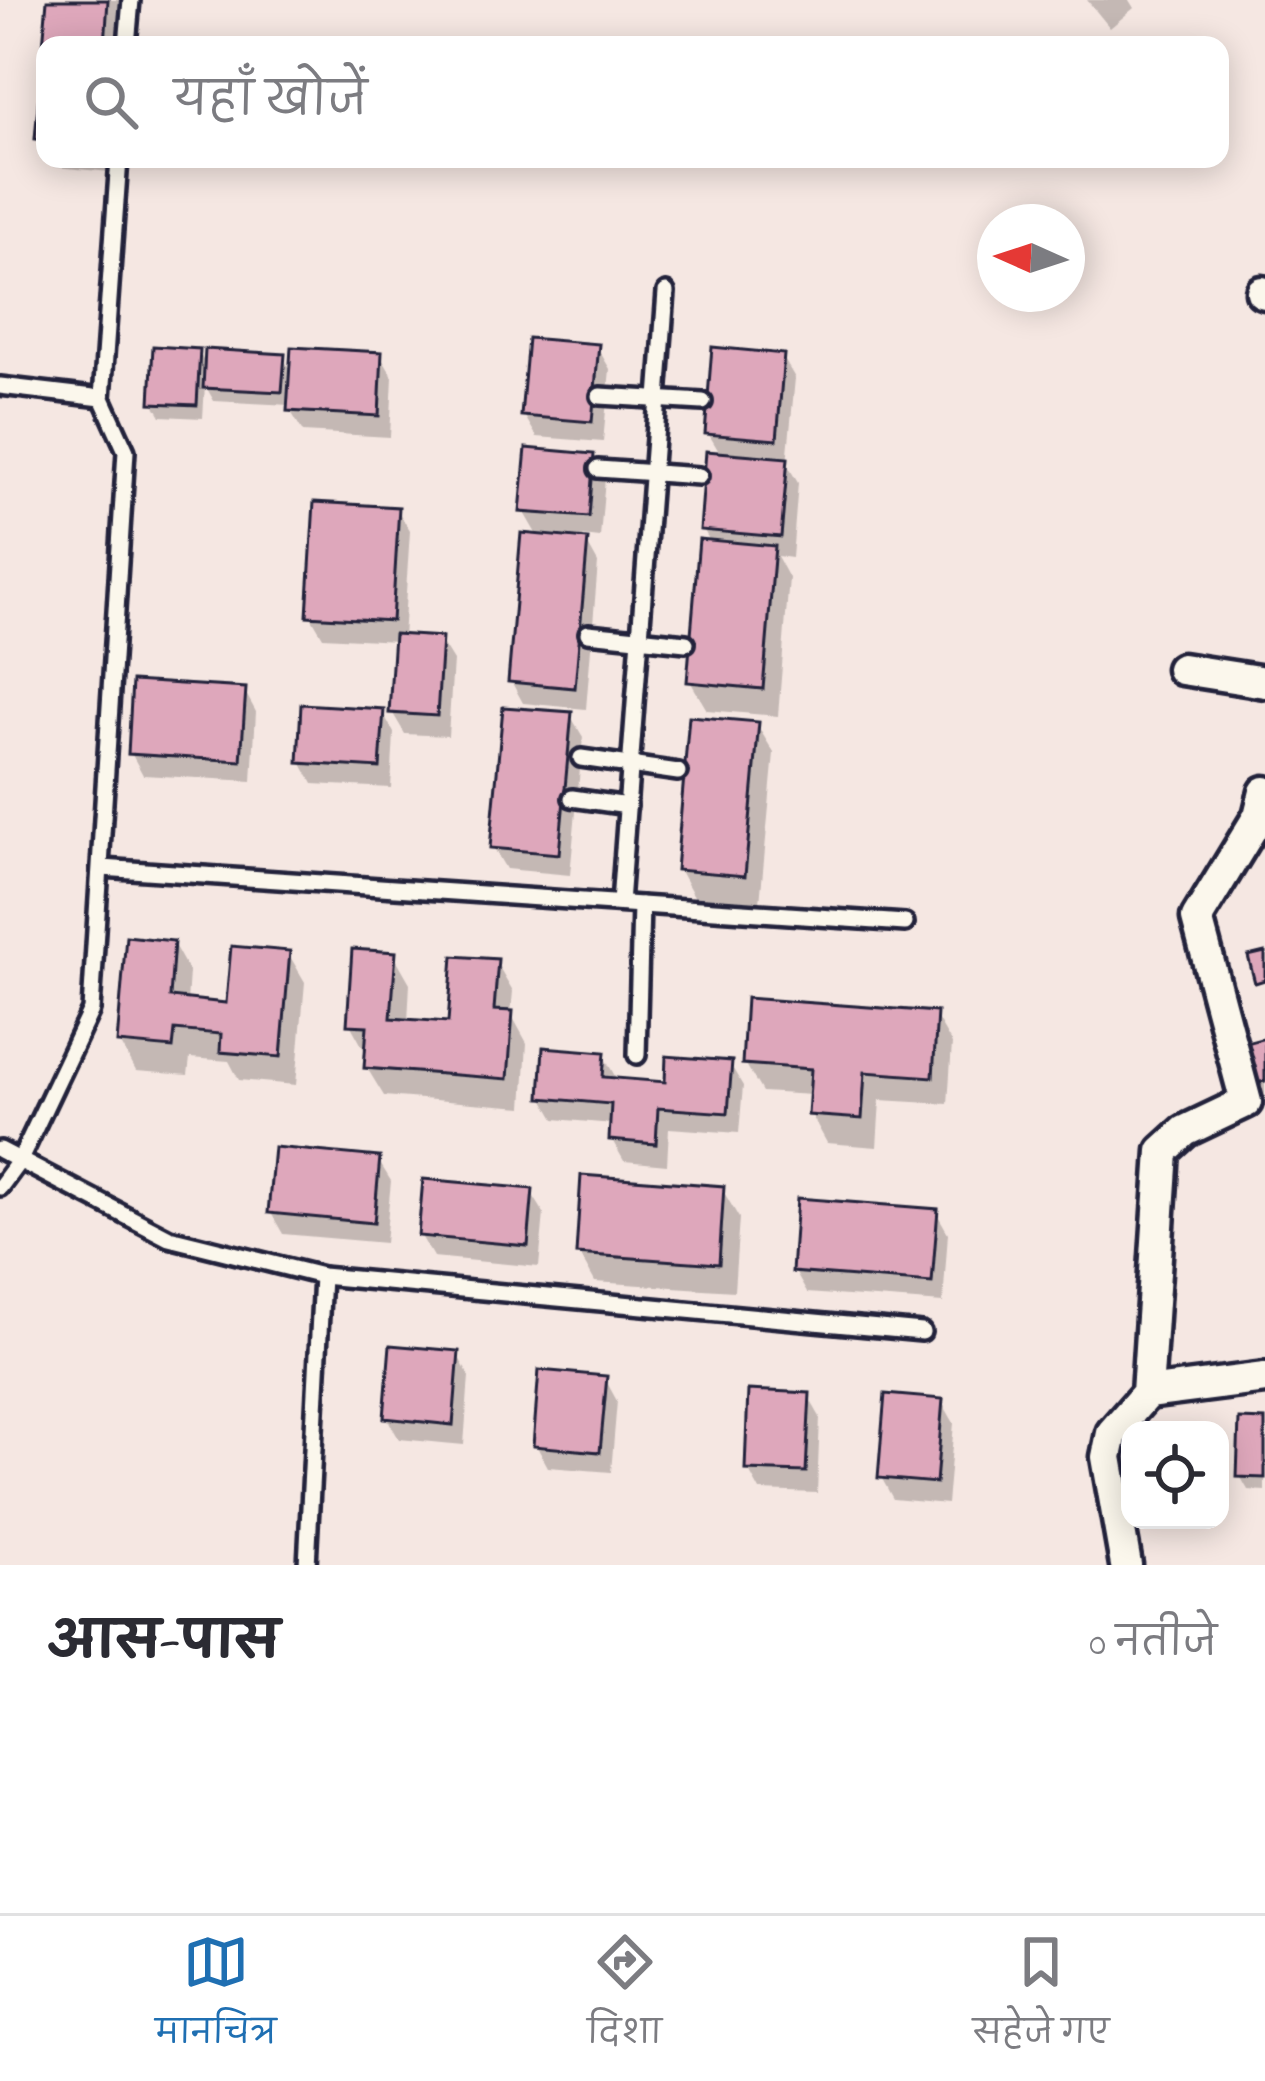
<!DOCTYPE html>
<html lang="hi">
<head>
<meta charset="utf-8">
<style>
  body { margin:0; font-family:"Indie Flower","Playpen Sans Deva",sans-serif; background:#f2f2f3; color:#2b2b33 }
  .controls { position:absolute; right:36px; bottom:36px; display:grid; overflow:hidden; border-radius:24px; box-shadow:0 6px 30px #0003 }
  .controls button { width:108px; height:108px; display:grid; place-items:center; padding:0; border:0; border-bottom:3px solid #e1e1e2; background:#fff; color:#2b2b33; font:60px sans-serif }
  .compass { position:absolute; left:977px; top:204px; width:108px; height:108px; border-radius:50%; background:#fff; box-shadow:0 6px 30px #0003; rotate:273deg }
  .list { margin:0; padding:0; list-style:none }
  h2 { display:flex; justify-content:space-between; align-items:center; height:156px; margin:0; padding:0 48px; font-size:51px }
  h2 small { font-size:39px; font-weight:400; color:#7c7c81 }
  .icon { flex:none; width:66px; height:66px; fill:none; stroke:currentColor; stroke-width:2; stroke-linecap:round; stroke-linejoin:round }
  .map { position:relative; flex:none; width:1265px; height:1565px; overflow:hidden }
  .search { position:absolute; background:#fff; box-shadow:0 6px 30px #0003; left:36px; right:36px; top:36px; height:132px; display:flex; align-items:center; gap:30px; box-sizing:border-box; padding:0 42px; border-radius:24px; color:#7c7c81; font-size:45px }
  .sheet { height:348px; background:#fff }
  nav { display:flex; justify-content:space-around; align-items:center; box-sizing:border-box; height:168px; border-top:3px solid #e1e1e2; background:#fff; font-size:33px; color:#7c7c81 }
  nav a { display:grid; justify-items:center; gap:6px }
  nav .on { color:#1f6fb2 }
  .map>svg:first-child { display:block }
  .shadow { fill:#0003 }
  .building { fill:#dea7bb; stroke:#22223b; stroke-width:3 }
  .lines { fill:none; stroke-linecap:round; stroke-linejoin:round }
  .lane-casing { stroke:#22223b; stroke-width:24 }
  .street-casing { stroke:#22223b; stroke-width:39 }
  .lane { stroke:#fbf7ec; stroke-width:15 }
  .street { stroke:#fbf7ec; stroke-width:30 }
</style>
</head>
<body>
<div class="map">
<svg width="1265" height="1565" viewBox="0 0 1265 1565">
  <rect width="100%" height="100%" fill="#f5e7e2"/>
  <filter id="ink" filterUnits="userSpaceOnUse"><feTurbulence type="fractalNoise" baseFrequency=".00833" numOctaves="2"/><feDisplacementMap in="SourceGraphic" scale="24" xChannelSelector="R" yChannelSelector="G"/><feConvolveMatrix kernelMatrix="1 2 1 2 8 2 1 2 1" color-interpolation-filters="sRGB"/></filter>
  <g filter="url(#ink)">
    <g class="shadow">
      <polygon points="50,0 126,0 122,45 46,45"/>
      <polygon points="1087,0 1129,0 1134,8 1110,28"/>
      <polygon points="50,159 112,159 111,172 54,167"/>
      <polygon points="597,347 610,369 603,442 537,437 524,415"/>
      <polygon points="199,352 207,368 283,357 292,374 380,355 393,377 390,437 303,432 290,410 290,405 214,401 205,385 203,418 161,416 153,402"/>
      <polygon points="782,356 795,378 787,464 798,483 792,558 777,556 789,578 778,716 707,710 690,681 711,543 703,529 721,455 708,433"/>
      <polygon points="593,457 605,478 600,538 583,536 598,563 586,709 523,703 511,681 538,537 523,511"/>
      <polygon points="397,509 410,531 403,638 440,640 453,661 448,736 405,734 392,712 396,641 323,637 310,615"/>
      <polygon points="244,690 256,712 252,781 143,775 131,753"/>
      <polygon points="382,711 394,733 391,788 313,784 301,762"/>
      <polygon points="570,715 583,737 570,875 506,869 493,847"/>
      <polygon points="757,725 774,753 760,903 695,898 679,869"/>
      <polygon points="173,943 189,972 187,1002 229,1006 288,953 305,982 296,1085 239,1080 229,1061 190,1058 188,1075 136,1071 120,1042"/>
      <polygon points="394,955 410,983 408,1022 450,1025 496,962 513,991 511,1014 527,1043 523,1107 384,1096 367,1068 366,1053 350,1024"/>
      <polygon points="935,1015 952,1044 948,1104 880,1100 877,1147 827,1143 811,1114 812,1095 762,1092 745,1063"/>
      <polygon points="1265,1041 1265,1097 1256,1099 1248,1085"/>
      <polygon points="603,1055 615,1076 615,1081 667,1085 730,1064 743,1086 739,1133 669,1128 667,1165 624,1161 612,1140 613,1124 555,1119 543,1098"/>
      <polygon points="378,1160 391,1181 385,1243 283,1234 271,1213"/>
      <polygon points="722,1189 739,1218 734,1291 595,1282 579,1253"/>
      <polygon points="531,1192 544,1213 539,1267 433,1257 421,1236"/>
      <polygon points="936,1212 948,1233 943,1303 807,1293 795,1272"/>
      <polygon points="457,1354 469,1376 464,1445 399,1439 387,1418"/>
      <polygon points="605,1379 617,1401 611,1472 548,1467 536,1445"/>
      <polygon points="808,1396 820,1417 817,1493 760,1491 748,1469"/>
      <polygon points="942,1402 954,1423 947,1504 893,1499 881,1477"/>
      <polygon points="1265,1423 1265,1491 1248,1490 1240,1476"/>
    </g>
    <g class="building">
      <polygon points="47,0 108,0 105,45 45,45 45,140 35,139"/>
      <polygon points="528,338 599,344 592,422 521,416"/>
      <polygon points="153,346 200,349 197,405 150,403"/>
      <polygon points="291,347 382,352 379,416 287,411"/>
      <polygon points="712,347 784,354 777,440 705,434"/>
      <polygon points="205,349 285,354 282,392 203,388"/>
      <polygon points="526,448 594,454 589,517 520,512"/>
      <polygon points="706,451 788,458 781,537 700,530"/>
      <polygon points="314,502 399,507 392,621 307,616"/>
      <polygon points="521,533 588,539 575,688 508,682"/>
      <polygon points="699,539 775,546 763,689 687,682"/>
      <polygon points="394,634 442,637 437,716 389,713"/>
      <polygon points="132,681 246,688 241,761 128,754"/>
      <polygon points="301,704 384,709 380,768 298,763"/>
      <polygon points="503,707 572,712 559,854 490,848"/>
      <polygon points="689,716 759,722 745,876 676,870"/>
      <polygon points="126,936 174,941 170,997 226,1003 231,946 290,951 281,1057 220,1052 221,1034 175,1030 173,1048 117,1043"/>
      <polygon points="352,949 396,952 391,1018 448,1022 453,956 498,959 494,1010 513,1011 508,1079 364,1068 367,1026 347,1025"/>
      <polygon points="1265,952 1265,980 1255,983 1248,956"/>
      <polygon points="746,998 937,1012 933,1077 865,1072 862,1119 808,1115 811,1069 742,1064"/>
      <polygon points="1265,1038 1265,1081 1245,1086 1235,1046"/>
      <polygon points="543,1047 605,1052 603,1077 665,1082 666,1056 732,1061 728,1113 658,1108 656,1144 609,1140 611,1104 540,1098"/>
      <polygon points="274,1147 380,1157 374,1223 268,1213"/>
      <polygon points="581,1175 724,1186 719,1264 576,1254"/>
      <polygon points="423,1179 533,1189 528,1246 418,1236"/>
      <polygon points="797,1198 938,1209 932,1283 792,1272"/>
      <polygon points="390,1345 459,1351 453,1425 384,1418"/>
      <polygon points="539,1370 607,1376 600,1452 533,1446"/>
      <polygon points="748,1390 810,1393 806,1472 745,1470"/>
      <polygon points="885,1394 943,1399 936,1483 878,1478"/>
      <polygon points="1239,1419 1265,1420 1265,1478 1237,1477"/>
    </g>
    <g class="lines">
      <defs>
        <g id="lane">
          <polyline points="127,45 131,0"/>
          <polyline points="0,386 102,398"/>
          <polyline points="600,396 703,402"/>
          <polyline points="598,469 699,476"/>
          <polyline points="588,633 686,643"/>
          <polyline points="581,758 678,772"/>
          <polyline points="572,798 628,806"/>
          <polyline points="102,868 905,923"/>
          <polyline points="620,903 666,292"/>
          <polyline points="637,1055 641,905"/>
          <polyline points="0,1150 169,1238 322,1276 922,1332"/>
          <polyline points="0,1187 20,1160 91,1010 126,451 102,398 119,159"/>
          <polyline points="307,1565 322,1276"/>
        </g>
        <g id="street">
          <polyline points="1262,292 1265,293"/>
          <polyline points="1182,669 1265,682"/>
          <polyline points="1147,1393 1265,1378"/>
          <polyline points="1126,1565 1107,1457 1112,1433 1147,1393 1163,1151 1185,1131 1246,1102 1197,918 1259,816 1265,792"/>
        </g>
      </defs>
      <use href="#lane" class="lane-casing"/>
      <use href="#street" class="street-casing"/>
      <use href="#lane" class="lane"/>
      <use href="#street" class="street"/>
    </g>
  </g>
</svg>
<div class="controls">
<button><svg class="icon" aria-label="locate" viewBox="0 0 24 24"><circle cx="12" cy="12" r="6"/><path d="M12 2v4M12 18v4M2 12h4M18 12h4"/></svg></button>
</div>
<svg class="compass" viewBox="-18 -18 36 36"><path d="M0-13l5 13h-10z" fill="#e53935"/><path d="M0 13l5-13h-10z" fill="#7c7c81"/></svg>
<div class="search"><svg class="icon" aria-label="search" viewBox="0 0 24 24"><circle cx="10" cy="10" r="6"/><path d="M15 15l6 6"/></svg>यहाँ खोजें</div>
</div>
<section class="sheet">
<h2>आस-पास<small>0 नतीजे</small></h2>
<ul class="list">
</ul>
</section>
<nav>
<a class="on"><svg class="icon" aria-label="map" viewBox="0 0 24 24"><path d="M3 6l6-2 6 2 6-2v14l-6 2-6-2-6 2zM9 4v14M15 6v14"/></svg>मानचित्र</a>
<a><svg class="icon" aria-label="directions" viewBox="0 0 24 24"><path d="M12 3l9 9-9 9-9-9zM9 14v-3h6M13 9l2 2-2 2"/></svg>दिशा</a>
<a><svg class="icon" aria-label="saved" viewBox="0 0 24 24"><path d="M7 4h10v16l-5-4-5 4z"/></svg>सहेजे गए</a>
</nav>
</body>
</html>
